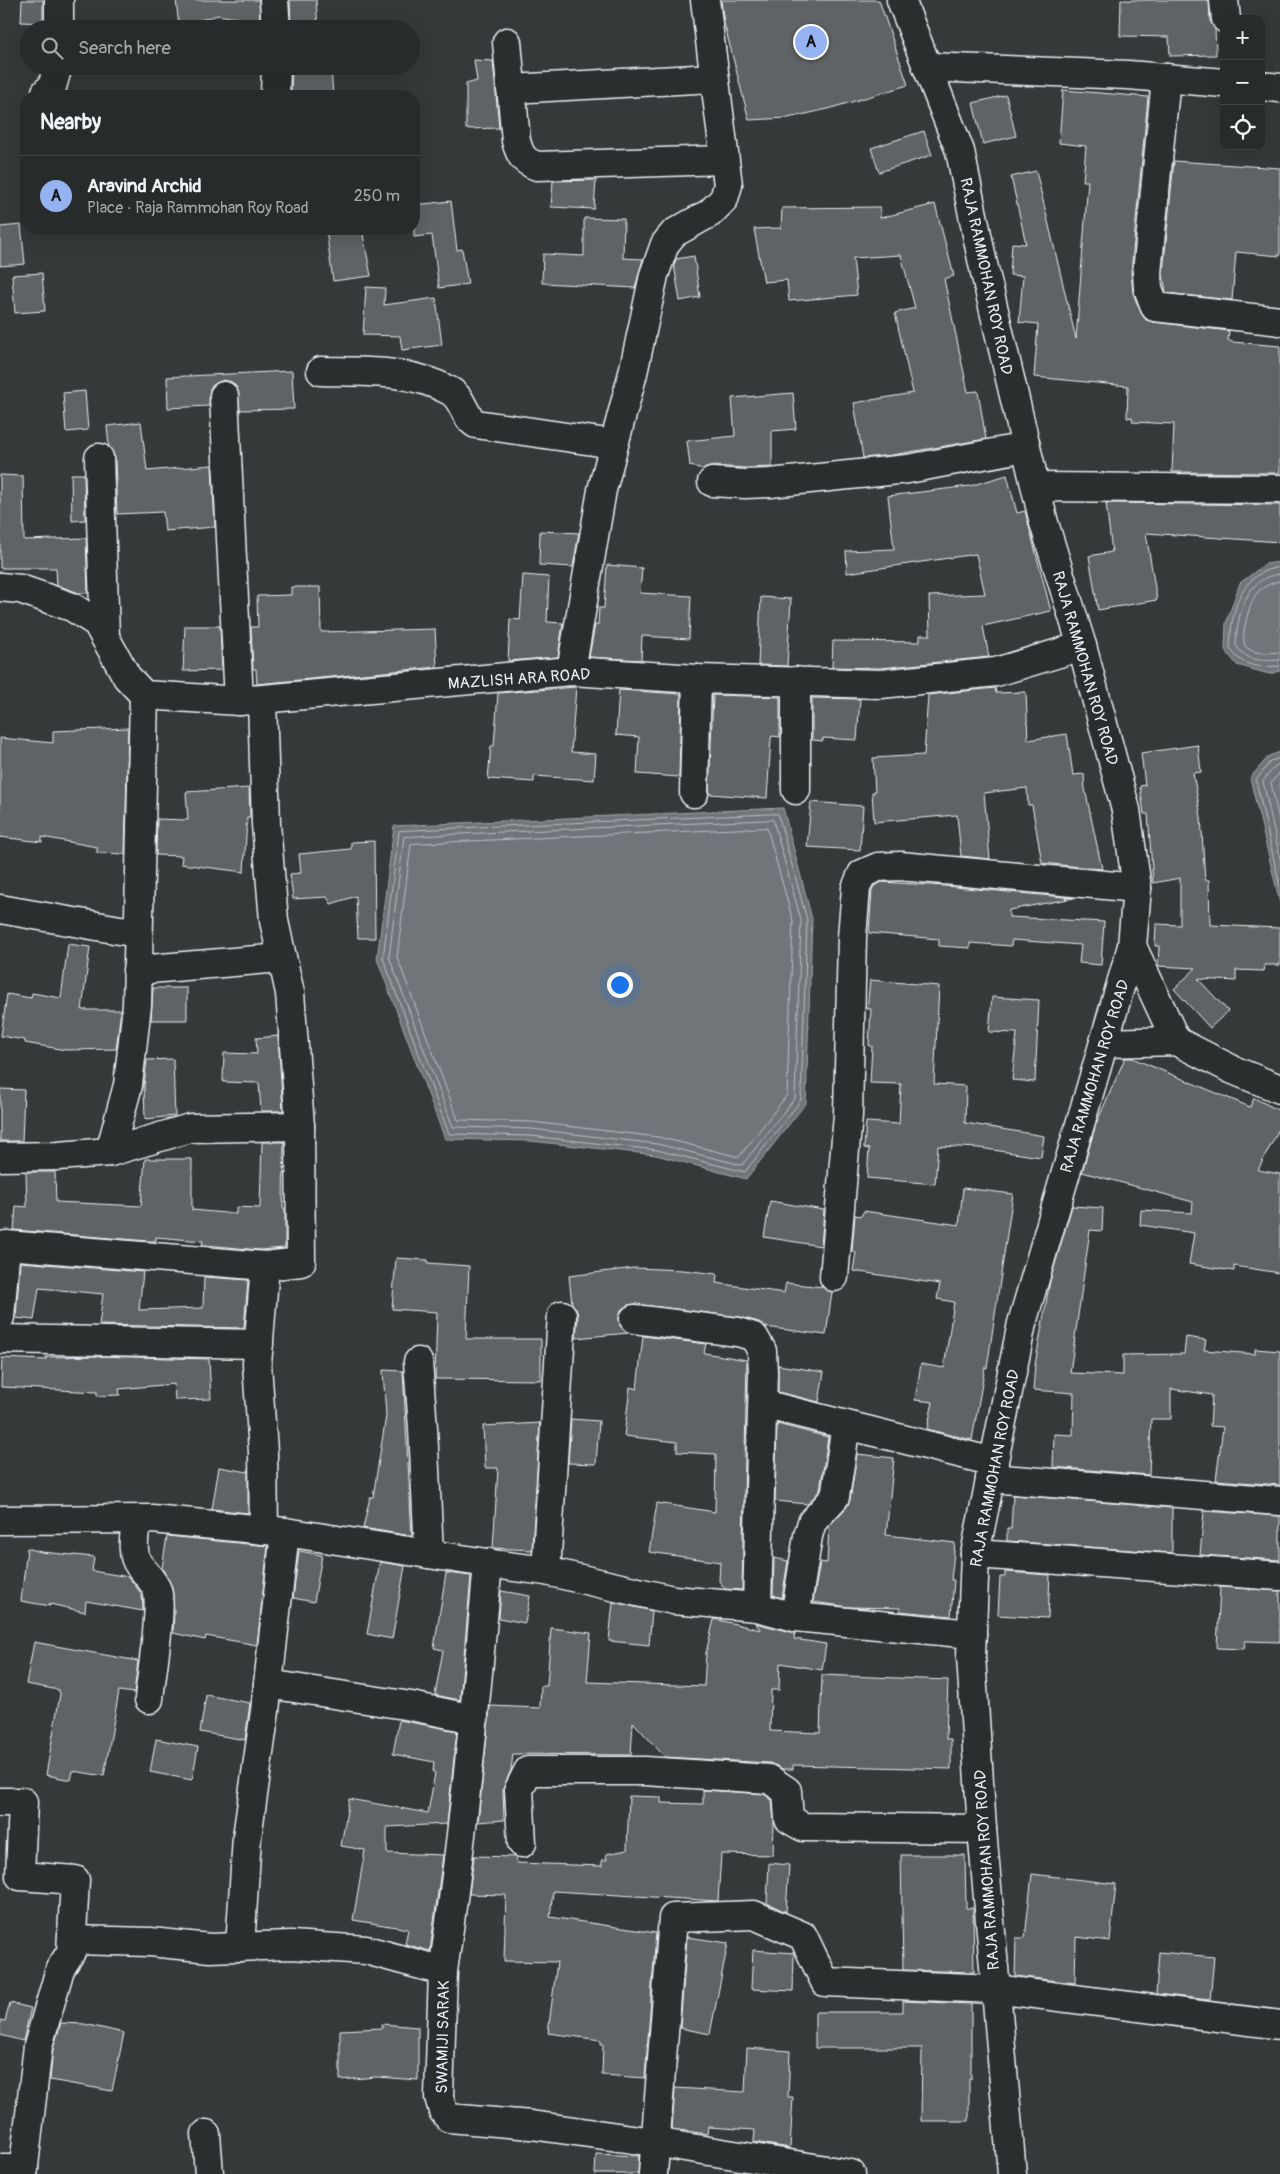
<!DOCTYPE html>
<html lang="en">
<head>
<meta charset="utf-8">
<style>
  body { margin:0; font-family:Pangolin,sans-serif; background:#303334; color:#f1f3f6 }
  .controls { position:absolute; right:15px; top:15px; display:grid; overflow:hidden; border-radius:10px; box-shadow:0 5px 20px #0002 }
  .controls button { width:45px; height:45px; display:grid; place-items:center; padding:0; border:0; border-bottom:1px solid #444748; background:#282b2c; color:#f1f3f6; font:25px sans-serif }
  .you { position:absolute; left:619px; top:984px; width:18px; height:18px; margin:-12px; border:4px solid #fff; border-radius:50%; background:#1a73e8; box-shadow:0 0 0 8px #1a73e833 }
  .badge { display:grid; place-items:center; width:32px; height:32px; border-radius:50%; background:#95b2f1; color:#111; font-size:16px; font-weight:700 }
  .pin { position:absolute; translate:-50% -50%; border:2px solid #fff; box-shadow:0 1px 5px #0006 }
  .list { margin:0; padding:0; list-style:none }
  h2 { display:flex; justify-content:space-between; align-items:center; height:65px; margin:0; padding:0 20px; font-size:21px }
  h2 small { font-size:16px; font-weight:400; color:#a5a7a9 }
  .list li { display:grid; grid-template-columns:32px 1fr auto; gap:15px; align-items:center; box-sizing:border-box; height:80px; padding:0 20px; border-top:1px solid #444748 }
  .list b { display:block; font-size:19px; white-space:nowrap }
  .list p { margin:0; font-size:16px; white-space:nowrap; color:#a5a7a9 }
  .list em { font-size:16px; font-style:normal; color:#a5a7a9 }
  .icon { flex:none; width:28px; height:28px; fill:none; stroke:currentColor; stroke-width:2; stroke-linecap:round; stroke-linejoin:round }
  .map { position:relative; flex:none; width:1280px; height:2174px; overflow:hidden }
  .search { position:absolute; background:#282b2c; box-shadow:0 5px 20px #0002; left:20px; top:20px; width:400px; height:55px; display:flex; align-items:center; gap:12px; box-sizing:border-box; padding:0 18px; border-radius:28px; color:#a5a7a9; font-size:19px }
  .panel { position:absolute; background:#282b2c; box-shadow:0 5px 20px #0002; left:20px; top:90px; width:400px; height:145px; border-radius:20px }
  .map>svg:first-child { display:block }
  .water { fill:#707579; stroke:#a0a7ac }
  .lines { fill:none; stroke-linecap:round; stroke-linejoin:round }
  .shore { stroke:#b8bfc5; stroke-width:1 }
  .building { fill:#5f6365; stroke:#e8f1f8 }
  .minor-casing { stroke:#e8f1f8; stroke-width:31 }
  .major-casing { stroke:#e8f1f8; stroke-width:31 }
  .minor { stroke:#2a2d2e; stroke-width:28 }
  .major { stroke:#2a2d2e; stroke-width:28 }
  .labels { text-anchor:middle; stroke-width:4; stroke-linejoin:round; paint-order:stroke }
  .street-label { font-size:16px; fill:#e8f1f8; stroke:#2a2d2e }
</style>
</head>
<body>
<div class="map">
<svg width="1280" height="2174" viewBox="0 0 1280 2174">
  <rect width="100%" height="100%" fill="#35393a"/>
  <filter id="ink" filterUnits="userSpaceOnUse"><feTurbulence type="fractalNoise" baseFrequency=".02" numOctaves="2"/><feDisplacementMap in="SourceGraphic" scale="10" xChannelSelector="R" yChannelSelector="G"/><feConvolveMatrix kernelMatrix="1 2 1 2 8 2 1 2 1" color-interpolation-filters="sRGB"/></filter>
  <g filter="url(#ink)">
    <g class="water">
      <polygon points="1280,562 1280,671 1269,674 1237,665 1225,650 1226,623 1240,583 1265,564"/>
      <polygon points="1280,752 1280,903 1250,778 1269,756"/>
      <polygon points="783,808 812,919 806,1103 746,1179 656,1155 531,1141 445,1139 377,959 394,826"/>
    </g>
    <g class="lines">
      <g class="shore">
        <path d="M 1280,567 C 1239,572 1231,613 1230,648 C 1241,667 1260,668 1280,666"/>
        <path d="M 1280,574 C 1245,577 1237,616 1236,645 C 1246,662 1263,661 1280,660"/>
        <path d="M 1280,581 C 1272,582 1262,587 1256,594 C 1250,602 1239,639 1246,647 C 1254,655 1270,653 1280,652"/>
        <polyline points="1280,758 1271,761 1256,780 1280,887"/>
        <polyline points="1280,764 1275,766 1263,781 1280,858"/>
        <polyline points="1280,772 1271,783 1280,824"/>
        <polygon points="778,814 807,920 801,1100 745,1172 657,1150 531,1136 449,1134 383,958 399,831"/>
        <polygon points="773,820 801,920 795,1098 742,1165 657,1144 532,1129 453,1127 389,957 404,837"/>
        <polygon points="767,828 793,921 787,1095 739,1157 658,1137 532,1122 458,1120 397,957 411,844"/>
      </g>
    </g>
    <g class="building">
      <polygon points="22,0 43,0 43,23 21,22"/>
      <polygon points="176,0 259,0 260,22 218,15 179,26"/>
      <polygon points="290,0 316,0 318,29 291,29"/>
      <polygon points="721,0 879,0 908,85 828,109 788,118 749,120 724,23"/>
      <polygon points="1121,0 1209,0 1210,21 1215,29 1216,55 1170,56 1169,37 1120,36"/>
      <polygon points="474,60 493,61 499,128 466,129 466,84 477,81"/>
      <polygon points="331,67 333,96 291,96 292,70"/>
      <polygon points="1063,90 1148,97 1131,272 1133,293 1141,313 1146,320 1153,322 1229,331 1228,340 1232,342 1280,346 1280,473 1172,472 1174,424 1133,422 1132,417 1127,418 1128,386 1034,377 1038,324 1019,322 1023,276 1010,275 1012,243 1026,244 1011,177 1036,171 1076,339 1088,181 1083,181 1086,146 1059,143"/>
      <polygon points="1006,95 1016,136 983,144 973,103"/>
      <polygon points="924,131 932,155 879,172 871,148"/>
      <polygon points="1174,161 1280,168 1280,256 1236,252 1232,300 1166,293 1163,273"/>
      <polygon points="596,180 594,209 551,207 553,181"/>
      <polygon points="451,201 457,250 462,249 468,284 439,288 432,235 414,237 414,205"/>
      <polygon points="935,204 954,276 944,279 968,392 978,391 986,439 892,455 863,458 854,403 913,393 895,313 915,308 901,255 853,258 857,295 789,301 787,280 764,282 754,229 781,228 782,208 880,207 880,218"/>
      <polygon points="584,218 624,219 623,258 643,259 635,288 542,283 543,254 584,256"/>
      <polygon points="21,225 25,264 0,266 0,227"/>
      <polygon points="326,229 362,229 371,276 333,281"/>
      <polygon points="694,256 700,297 680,301 674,265 676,259"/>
      <polygon points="42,273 45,311 15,313 12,275"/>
      <polygon points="366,287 385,288 384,305 436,298 442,345 402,350 400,336 363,335"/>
      <polygon points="292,371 294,409 240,410 237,388 232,382 224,380 216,383 210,388 209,406 168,408 167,377"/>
      <polygon points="85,391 88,430 66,432 63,393"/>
      <polygon points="793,393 796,429 772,431 772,467 745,468 713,466 704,469 690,466 687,441 735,436 732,398"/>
      <polygon points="141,422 147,471 212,465 215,527 165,531 163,512 117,514 115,457 109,447 107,426"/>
      <polygon points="71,474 84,474 85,520 72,521"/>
      <polygon points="0,475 23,476 24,540 86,538 88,593 79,593 57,585 56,568 0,568"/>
      <polygon points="1007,475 1017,513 1025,511 1051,611 983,626 989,657 880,668 832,667 833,641 920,642 920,635 930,635 929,596 985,594 976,554 847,573 846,551 894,549 888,496 970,486"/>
      <polygon points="1106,503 1280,505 1280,542 1146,533 1157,600 1098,610 1089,556 1112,552"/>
      <polygon points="540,531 579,533 573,567 539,565"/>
      <polygon points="607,565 642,568 640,593 691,596 689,639 642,636 641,660 589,657 595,625 598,625 599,608 604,608"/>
      <polygon points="523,575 549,577 547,622 563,623 558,657 508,661 510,619 520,620"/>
      <polygon points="291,587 320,587 321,632 435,629 437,667 257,684 256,669 253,669 251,627 258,627 257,596 291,595"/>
      <polygon points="761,597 791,599 787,666 758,665"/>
      <polygon points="185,626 220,626 222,670 183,671"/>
      <polygon points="576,687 571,752 596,754 594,780 534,776 534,782 488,779 491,746 494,746 498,693"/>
      <polygon points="995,688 996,693 1026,692 1028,740 1067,734 1073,775 1084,774 1085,789 1102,869 1042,863 1032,805 1028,805 1027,788 984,793 990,859 961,856 957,815 874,822 872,792 875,792 873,758 924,755 928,695"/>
      <polygon points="619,690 681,694 679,777 637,774 639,737 616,735"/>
      <polygon points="713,695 780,697 780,737 772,736 771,739 767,798 709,794"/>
      <polygon points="812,698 860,699 857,740 823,738 823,741 812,740"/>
      <polygon points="128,728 125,854 97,853 97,847 42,837 42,842 0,837 0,738 53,743 53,731"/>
      <polygon points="1198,745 1201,772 1193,773 1201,817 1205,880 1209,880 1210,925 1280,928 1280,965 1265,965 1264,971 1236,970 1236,981 1198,979 1228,1011 1210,1028 1174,989 1196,968 1158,966 1159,946 1155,946 1156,924 1180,925 1180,878 1153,883 1148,814 1144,814 1140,786 1145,785 1141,753"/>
      <polygon points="249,788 250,817 247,817 244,872 181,864 182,856 156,855 157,819 188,820 186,792"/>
      <polygon points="811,802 863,806 860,850 807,847"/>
      <polygon points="374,841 375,938 358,938 356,896 331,904 327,897 293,899 290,874 301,873 299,854 351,849 351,842"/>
      <polygon points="882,882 944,886 1074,898 1009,910 1009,917 1104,922 1101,965 1079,963 1081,945 1012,940 1011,946 970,943 970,948 939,946 939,939 869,933 872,890 874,886"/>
      <polygon points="68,944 90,947 82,1010 121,1010 116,1049 66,1050 25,1043 25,1040 1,1036 7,994 31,998 32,993 61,998"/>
      <polygon points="870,980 939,986 934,1084 966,1086 965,1123 1044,1136 1041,1157 979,1148 938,1146 935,1184 867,1178 869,1149 864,1148 866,1122 899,1124 901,1084 870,1083 872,1046 869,1046 871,1009 867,1009"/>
      <polygon points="153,988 187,988 187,1020 151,1020"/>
      <polygon points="992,997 1039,1000 1035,1082 1012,1080 1017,1033 989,1032"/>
      <polygon points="278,1036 283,1111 261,1111 259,1083 223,1082 224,1053 257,1054 256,1038"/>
      <polygon points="1125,1058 1132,1058 1250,1107 1254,1098 1280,1111 1280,1127 1258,1170 1280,1174 1280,1273 1234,1266 1234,1271 1189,1264 1194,1233 1140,1225 1141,1210 1192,1213 1193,1202 1082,1172 1096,1124"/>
      <polygon points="173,1059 175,1116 145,1119 144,1085 147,1060"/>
      <polygon points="0,1089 24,1090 22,1141 0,1141"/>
      <polygon points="262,1142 284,1142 283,1209 285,1209 285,1248 260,1250 205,1245 202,1245 203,1241 156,1237 156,1241 148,1241 14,1230 16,1206 27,1207 26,1172 55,1172 56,1202 141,1206 145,1159 192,1159 192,1210 236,1214 236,1207 260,1208"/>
      <polygon points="963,1188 1013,1194 987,1368 985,1367 972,1440 927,1429 933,1402 915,1400 921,1364 944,1368 954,1302 937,1299 940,1284 853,1271 856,1252 852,1251 855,1215 861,1216 864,1211 959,1225"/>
      <polygon points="770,1201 824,1210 821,1246 764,1237"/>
      <polygon points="1072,1206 1103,1208 1102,1231 1090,1230 1070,1373 1123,1375 1123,1355 1184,1354 1186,1337 1206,1340 1204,1350 1255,1354 1255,1349 1280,1351 1280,1485 1216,1480 1223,1427 1210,1426 1212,1395 1171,1389 1171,1419 1151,1419 1149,1475 1053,1467 1054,1434 1073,1435 1074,1393 1033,1390 1035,1365 1050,1281"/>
      <polygon points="396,1258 428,1260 428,1263 469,1266 466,1339 541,1339 541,1380 435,1379 437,1312 392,1309"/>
      <polygon points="20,1262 143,1272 139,1310 203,1308 204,1277 248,1280 244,1328 99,1325 103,1294 39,1288 34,1320 16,1318"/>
      <polygon points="634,1268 683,1270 717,1274 716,1283 784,1293 786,1283 823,1287 832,1292 826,1335 765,1327 759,1322 740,1317 635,1304 628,1305 621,1310 619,1317 620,1326 628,1333 576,1338 578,1315 576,1309 572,1304 569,1276"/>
      <polygon points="643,1336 706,1344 704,1353 747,1360 742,1590 725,1589 719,1581 720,1562 649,1552 657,1503 715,1512 716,1454 677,1452 677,1442 624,1436 630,1387 637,1389"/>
      <polygon points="95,1356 209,1359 211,1399 175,1400 174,1384 119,1389 120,1395 97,1396 97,1392 1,1387 2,1358 46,1360 46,1357"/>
      <polygon points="778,1365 824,1372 819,1402 778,1392"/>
      <polygon points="383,1370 403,1371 412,1536 363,1528 370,1497 373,1497 386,1416"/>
      <polygon points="571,1419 599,1421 596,1464 568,1463"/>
      <polygon points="540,1423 532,1550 493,1548 498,1468 485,1468 483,1426"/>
      <polygon points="777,1424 828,1437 820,1490 808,1504 775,1501"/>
      <polygon points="857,1454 894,1458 886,1535 955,1543 951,1580 954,1580 951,1616 900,1611 900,1608 849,1607 813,1602 820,1562 827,1563 829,1526 846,1508 850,1500"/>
      <polygon points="219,1467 248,1472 248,1513 212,1509"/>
      <polygon points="1013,1495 1172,1508 1172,1553 1007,1541 1007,1529 1011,1529"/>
      <polygon points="1204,1511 1280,1516 1280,1560 1200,1555"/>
      <polygon points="167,1536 268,1546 257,1645 206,1636 205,1640 173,1633 174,1611 172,1587 162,1568"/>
      <polygon points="27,1548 41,1552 94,1557 92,1571 129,1577 142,1595 143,1611 86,1601 85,1612 50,1604 50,1606 21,1601"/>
      <polygon points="299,1551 322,1555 314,1602 293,1598"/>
      <polygon points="774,1558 788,1561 782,1598 773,1595"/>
      <polygon points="380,1562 405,1566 392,1639 367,1634"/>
      <polygon points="1005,1572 1050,1575 1048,1618 998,1615 1000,1577 1005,1577"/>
      <polygon points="446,1573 471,1576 460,1700 435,1695 443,1650 434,1648"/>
      <polygon points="1220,1587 1280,1591 1280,1642 1245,1641 1244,1649 1217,1648"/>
      <polygon points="501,1591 530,1596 525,1623 499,1618"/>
      <polygon points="613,1602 652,1611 649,1645 609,1641"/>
      <polygon points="714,1619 761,1630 755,1623 795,1633 794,1639 826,1644 822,1670 780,1663 779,1690 771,1690 770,1731 820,1733 822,1675 948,1680 946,1739 951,1739 951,1769 793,1765 793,1769 782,1769 770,1763 665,1757 633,1722 631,1755 513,1754 511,1770 503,1789 504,1820 478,1822 490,1706 540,1708 541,1686 547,1686 551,1628 591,1633 587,1682 704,1686 706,1653"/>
      <polygon points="34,1642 138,1661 134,1693 119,1691 104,1776 73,1771 71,1780 46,1775 60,1694 59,1690 26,1684"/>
      <polygon points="206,1695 250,1703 245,1740 200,1732"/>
      <polygon points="399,1720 457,1731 447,1824 387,1827 387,1853 443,1855 430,1951 405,1944 408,1929 353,1920 365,1850 341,1846 349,1799 428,1813 435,1773 433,1772 434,1762 393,1754"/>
      <polygon points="156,1739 198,1747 192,1780 150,1772"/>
      <polygon points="703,1790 764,1794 772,1800 774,1822 773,1855 721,1854 718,1901 553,1891 550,1917 656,1933 645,2078 602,2075 603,2044 601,2044 601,2040 548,2033 557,1962 504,1961 506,1895 469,1894 474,1856 516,1857 517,1863 602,1866 602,1860 607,1860 606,1854 627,1850 629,1796 661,1797 661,1803 703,1804"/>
      <polygon points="901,1855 965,1855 966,1908 973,1908 974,1972 903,1970"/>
      <polygon points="769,1863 789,1865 786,1912 767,1903"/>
      <polygon points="1032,1874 1116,1884 1110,1941 1076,1937 1075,1983 1015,1976 1016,1938 1025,1938"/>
      <polygon points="687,1937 728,1943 710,2034 680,2028"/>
      <polygon points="753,1950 794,1953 793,1991 751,1989"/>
      <polygon points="1159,1952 1214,1957 1210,2000 1156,1994"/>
      <polygon points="903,2001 971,2004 971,2079 969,2079 969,2121 921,2121 922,2048 815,2048 815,2012 903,2012"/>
      <polygon points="10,2003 31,2008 23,2041 0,2035 0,2020 5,2021"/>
      <polygon points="61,2023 84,2024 124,2033 112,2091 50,2080 53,2049"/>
      <polygon points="382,2024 418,2027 418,2080 377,2077 340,2080 340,2030 382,2028"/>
      <polygon points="747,2048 790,2051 788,2097 793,2097 790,2148 754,2142 755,2130 708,2127 707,2134 672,2129 675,2088 745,2092"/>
      <polygon points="596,2154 639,2156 638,2174 595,2174"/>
    </g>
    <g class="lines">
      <defs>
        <g id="minor">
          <polyline points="59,0 59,29"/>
          <polyline points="274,0 276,29"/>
          <polyline points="1224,0 1226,19"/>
          <path d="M 507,42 L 516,141 C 520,155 523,161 537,166 L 723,160"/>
          <polyline points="927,67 1128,75 1224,83"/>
          <polyline points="1166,78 1147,273 1148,288 1155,307 1280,321"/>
          <polyline points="1261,86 1280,88"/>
          <polyline points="511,89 714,78"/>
          <polyline points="46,92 52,87 58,66"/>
          <polyline points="275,96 276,66"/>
          <path d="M 321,371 C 365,372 410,369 450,391 C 464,399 463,416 476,424 L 614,444"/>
          <polyline points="224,396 239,701"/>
          <polyline points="99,458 105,637"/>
          <polyline points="712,482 745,484 770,483 908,469 1026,447"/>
          <polyline points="1036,487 1280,489"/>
          <polyline points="0,587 20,589 72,607 97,623 127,677 144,695 239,701 571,671 697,679 881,684 996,672 1082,646"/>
          <polyline points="571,671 602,490 633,373 654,275 665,244 674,233 710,213 724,199 728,185 705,0"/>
          <polyline points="262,700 266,824 274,921 290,993 300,1126 301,1262 265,1266 257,1364 263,1452 264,1530"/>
          <polyline points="796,790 796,681"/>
          <polyline points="694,793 697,679"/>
          <polyline points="0,909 137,933"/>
          <polyline points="1132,946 1176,1041"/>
          <polyline points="137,970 282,958"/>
          <polyline points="1105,1043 1176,1041 1233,1070 1280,1089"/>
          <polyline points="110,1152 128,1085 137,1005 144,695"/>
          <polyline points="0,1157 58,1156 110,1152 190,1128 300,1126"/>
          <polyline points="834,1277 848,1115 852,937 856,888 862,874 878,867 900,866 1137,888"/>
          <polyline points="0,1317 6,1245 265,1266"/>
          <polyline points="634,1319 738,1332 754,1337 762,1351 763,1373 757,1607"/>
          <polyline points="0,1339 259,1344"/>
          <polyline points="418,1362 423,1428 429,1554"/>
          <polyline points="763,1404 994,1462"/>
          <polyline points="990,1478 1280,1501"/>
          <polyline points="0,1520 152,1519 285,1532 500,1565 546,1571 673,1600 757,1607 795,1617 972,1634"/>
          <path d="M 136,1520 C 135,1533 130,1554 139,1565 C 145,1573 153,1580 157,1590 C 163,1608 151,1677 149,1699"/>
          <polyline points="975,1554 1280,1576"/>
          <polyline points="546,1571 562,1315"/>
          <polyline points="795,1617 808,1536 812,1522 835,1497 846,1425"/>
          <polyline points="268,1684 411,1706 474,1719"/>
          <polyline points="0,1802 23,1802 20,1876 75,1880 71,1952 60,1969 38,2046 23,2174"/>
          <polyline points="522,1843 519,1789 528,1771 645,1771 769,1779 787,1791 789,1819 803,1827 982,1829"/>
          <polyline points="72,1940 150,1942 210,1948 291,1945 366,1950 443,1971 439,2097 443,2111 449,2118 531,2125 654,2142 851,2174"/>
          <polyline points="240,1947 247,1837 265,1711 285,1532"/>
          <path d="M 443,1971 C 463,1836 476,1700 488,1563"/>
          <polyline points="206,2134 209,2174"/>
          <polyline points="0,2169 24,2169"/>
          <polyline points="653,2174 673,1918 754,1915 803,1936 825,1982 995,1989 1280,2025"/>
        </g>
        <polyline id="major" points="901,0 960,151 983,264 1044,523 1082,646 1126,810 1137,888 1132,946 1022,1323 975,1554 971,1656 982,1829 1012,2174"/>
      </defs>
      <use href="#minor" class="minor-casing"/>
      <use href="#major" class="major-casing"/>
      <use href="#minor" class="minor"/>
      <use href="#major" class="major"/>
    </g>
  </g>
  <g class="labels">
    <g class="street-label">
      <text transform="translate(987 276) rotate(78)" y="6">RAJA RAMMOHAN ROY ROAD</text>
      <text transform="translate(1086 668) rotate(74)" y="6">RAJA RAMMOHAN ROY ROAD</text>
      <text transform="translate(519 678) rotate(-4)" y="6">MAZLISH ARA ROAD</text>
      <text transform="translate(1094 1076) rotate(-73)" y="6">RAJA RAMMOHAN ROY ROAD</text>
      <text transform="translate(994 1468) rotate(-79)" y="6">RAJA RAMMOHAN ROY ROAD</text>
      <text transform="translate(986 1870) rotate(-94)" y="6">RAJA RAMMOHAN ROY ROAD</text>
      <text transform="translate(442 2037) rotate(-89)" y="6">SWAMIJI SARAK</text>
    </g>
  </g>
</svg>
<div class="controls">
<button>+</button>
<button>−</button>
<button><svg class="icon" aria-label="locate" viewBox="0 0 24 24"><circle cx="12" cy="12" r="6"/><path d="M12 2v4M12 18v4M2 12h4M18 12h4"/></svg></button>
</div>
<div class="you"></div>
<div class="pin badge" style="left:811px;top:42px">A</div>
<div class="search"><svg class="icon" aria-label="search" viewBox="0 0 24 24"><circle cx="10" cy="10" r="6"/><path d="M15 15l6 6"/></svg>Search here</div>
<section class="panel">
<h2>Nearby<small></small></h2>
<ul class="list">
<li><span class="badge">A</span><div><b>Aravind Archid</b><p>Place · Raja Rammohan Roy Road</p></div><em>250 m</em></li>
</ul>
</section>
</div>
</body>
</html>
